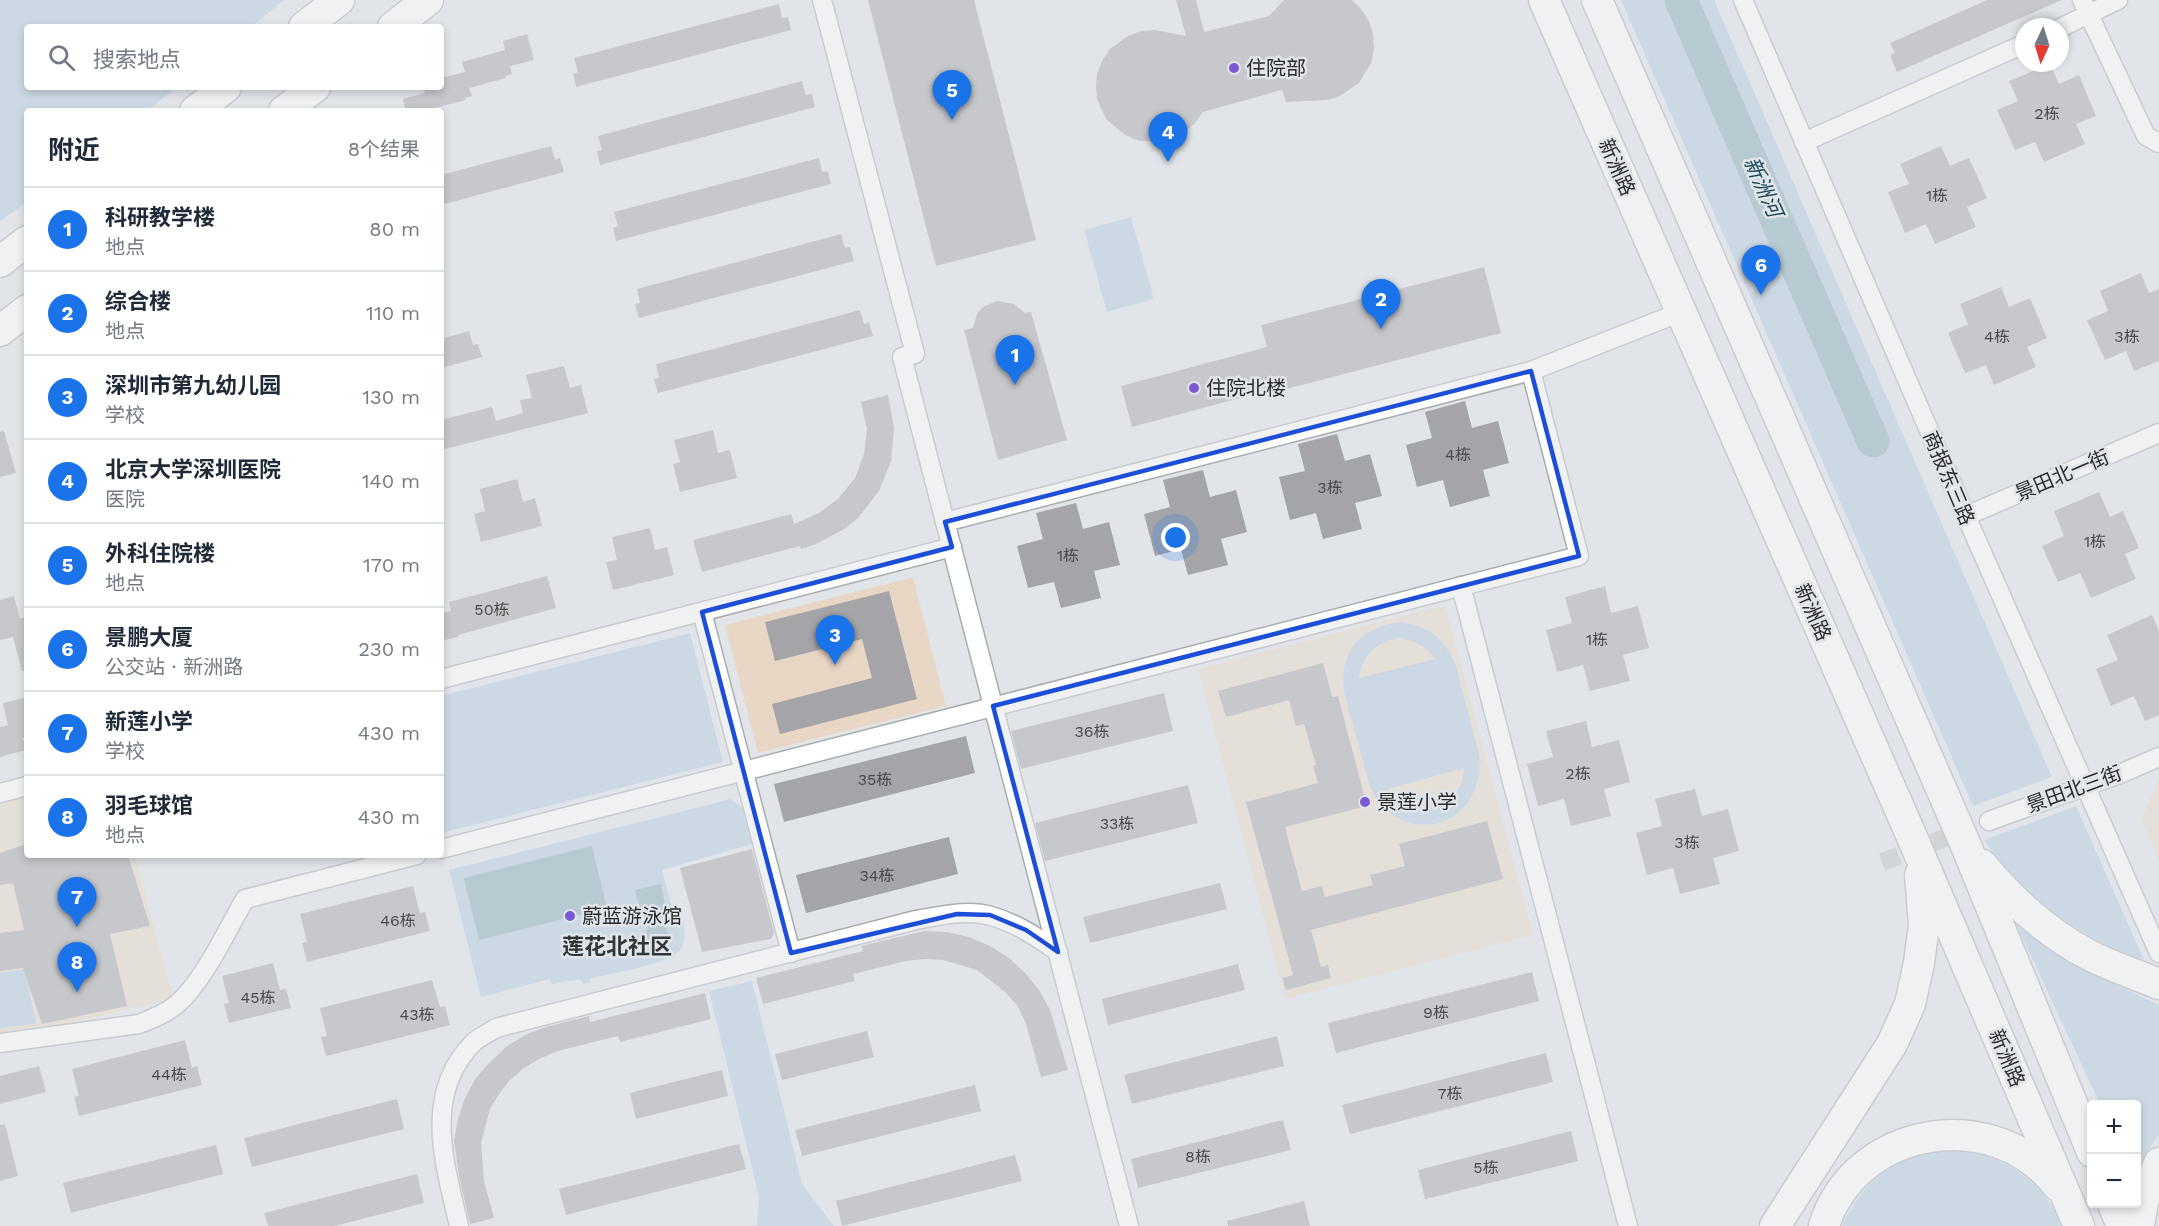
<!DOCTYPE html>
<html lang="zh">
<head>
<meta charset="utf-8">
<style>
  body { margin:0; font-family:"Work Sans","Noto Sans SC",sans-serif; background:#f6f6f7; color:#1f2937 }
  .controls { position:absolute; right:18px; bottom:18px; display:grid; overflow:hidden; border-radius:6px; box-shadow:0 3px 9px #0003 }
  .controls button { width:54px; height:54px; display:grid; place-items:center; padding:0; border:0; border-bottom:2px solid #e0e1e3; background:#fff; color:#1f2937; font:30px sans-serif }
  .compass { position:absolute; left:2015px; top:18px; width:54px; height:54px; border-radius:50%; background:#fff; box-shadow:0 3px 9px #0003; rotate:184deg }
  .you { position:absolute; left:1176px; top:538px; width:21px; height:21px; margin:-15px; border:4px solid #fff; border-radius:50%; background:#1a73e8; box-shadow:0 0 0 9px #1a73e833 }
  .badge { display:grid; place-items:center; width:39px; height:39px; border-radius:50%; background:#1a73e8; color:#fff; font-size:20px; font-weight:700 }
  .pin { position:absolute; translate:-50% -50px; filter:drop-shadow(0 2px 3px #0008) }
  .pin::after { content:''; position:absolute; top:32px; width:21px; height:18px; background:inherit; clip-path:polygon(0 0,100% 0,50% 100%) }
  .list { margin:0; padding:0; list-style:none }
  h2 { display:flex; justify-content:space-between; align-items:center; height:78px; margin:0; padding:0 24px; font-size:26px }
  h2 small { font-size:20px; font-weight:400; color:#747a83 }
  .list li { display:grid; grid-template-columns:39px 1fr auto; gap:18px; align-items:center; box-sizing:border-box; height:84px; padding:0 24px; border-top:2px solid #e0e1e3 }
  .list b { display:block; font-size:22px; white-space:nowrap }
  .list p { margin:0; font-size:20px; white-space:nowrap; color:#747a83 }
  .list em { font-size:20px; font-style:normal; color:#747a83 }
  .icon { flex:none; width:33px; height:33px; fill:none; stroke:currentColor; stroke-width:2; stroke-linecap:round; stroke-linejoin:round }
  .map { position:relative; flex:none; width:2159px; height:1226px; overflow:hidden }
  .search { position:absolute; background:#fff; box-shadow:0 3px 9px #0003; left:24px; top:24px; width:420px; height:66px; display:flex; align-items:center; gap:15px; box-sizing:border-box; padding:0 21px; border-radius:6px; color:#747a83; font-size:22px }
  .panel { position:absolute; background:#fff; box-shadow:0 3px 9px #0003; left:24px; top:108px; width:420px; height:750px; border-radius:6px }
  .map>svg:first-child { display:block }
  .education { fill:#e9d7c6 }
  .green { fill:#b2cade; fill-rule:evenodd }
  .water { fill:#83a6b3 }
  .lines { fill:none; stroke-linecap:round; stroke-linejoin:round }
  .river { stroke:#83a6b3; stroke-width:33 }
  .building { fill:#a4a4a9 }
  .street-tunnel { stroke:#bcc0c3; stroke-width:18; stroke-dasharray:18 9; stroke-linecap:butt }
  .street-casing { stroke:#a9adb1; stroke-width:21 }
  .primary-casing { stroke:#a9adb1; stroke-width:33 }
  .street { stroke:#fff; stroke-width:18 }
  .primary { stroke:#fff; stroke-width:30 }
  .marked { fill:none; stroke:#1d4ed8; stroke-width:4.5; stroke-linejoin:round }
  .poi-dot { fill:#7b59d3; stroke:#e1e5e9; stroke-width:2 }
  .labels { text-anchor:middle; stroke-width:5; stroke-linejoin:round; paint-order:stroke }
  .number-label { font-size:16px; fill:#48494b }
  .poi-label { font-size:20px; fill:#292b2c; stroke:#e1e5e9; text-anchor:start }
  .street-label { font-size:20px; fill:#292b2c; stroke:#e1e5e9 }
  .water-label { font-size:21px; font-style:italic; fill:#174959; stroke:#e1e5e9 }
  .quarter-label { font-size:22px; font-weight:bold; fill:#333639; stroke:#e1e5e9 }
</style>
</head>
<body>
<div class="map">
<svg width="2159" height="1226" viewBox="0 0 2159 1226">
  <rect width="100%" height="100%" fill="#e1e5e9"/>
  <g class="education">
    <polygon points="913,577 946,706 758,753 725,625"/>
    <polygon points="1445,605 1533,935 1285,999 1198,669"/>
    <polygon points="2159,777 2159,862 2142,819"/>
    <polygon points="27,795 27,855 135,855 173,999 64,1024 0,1033 0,802"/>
  </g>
  <g class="green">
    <polygon points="0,0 284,0 251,27 27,27 27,87 177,87 147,111 27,111 27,202 0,221"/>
    <polygon points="1621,0 1714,0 2052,777 1973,806"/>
    <polygon points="1131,217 1154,299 1107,312 1084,230"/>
    <path d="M 1400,622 C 1427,625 1444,638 1455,663 L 1479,754 C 1488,829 1397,853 1369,784 L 1344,692 C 1339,652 1360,627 1400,622 ZM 1400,638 C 1415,641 1426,646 1435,659 L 1359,678 C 1362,655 1377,641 1400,638 ZM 1464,768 C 1462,811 1414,821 1389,789 Z"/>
    <polygon points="690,633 723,762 441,833 441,696"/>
    <path d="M 731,799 L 743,809 L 752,844 L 662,870 L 673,911 L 684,922 C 684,931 686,942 680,950 C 670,964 610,974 591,978 L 590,982 L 583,984 L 581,979 L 552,984 L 550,979 L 481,997 L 449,870 Z"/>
    <path d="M 2076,806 L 2144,960 C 2128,954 2112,948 2097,940 C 2052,916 2013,882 1984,840 Z"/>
    <polygon points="2016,924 2061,957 2085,971 2159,1005 2159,1134 2143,1157 2137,1171 2136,1104 2100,1104"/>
    <polygon points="25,969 36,1024 0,1028 0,973"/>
    <polygon points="752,981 802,1184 834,1226 757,1226 759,1197 709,991"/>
    <path d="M 1956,1150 C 2004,1155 2043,1180 2062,1226 L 1842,1226 C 1864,1176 1902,1152 1956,1150 Z"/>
  </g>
  <g class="water">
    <polygon points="592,846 607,908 479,940 464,878"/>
    <polygon points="661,884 666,910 657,914 658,919 666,924 668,937 660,943 654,944 645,936 649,923 648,917 642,917 635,890"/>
  </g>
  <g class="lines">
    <polyline class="river" points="1681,0 1873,441"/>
  </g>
  <g class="building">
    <polygon points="868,0 974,0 1036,240 936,266"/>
    <polygon points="1176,0 1196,0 1204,32 1269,16 1284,0 1352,0 1361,9 1369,21 1373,34 1374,49 1371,63 1359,83 1340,96 1328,100 1286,102 1282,90 1203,112 1194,124 1182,134 1165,141 1139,141 1125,135 1106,119 1097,99 1096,86 1097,74 1102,61 1110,49 1128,36 1141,31 1155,30 1186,36"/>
    <polygon points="1987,0 2062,0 1897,72 1890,55 1895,53 1890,43"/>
    <polygon points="779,4 782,18 788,17 791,30 576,87 573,74 578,72 574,58"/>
    <polygon points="527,34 534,60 510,66 512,74 505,76 506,78 469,88 472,96 465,98 466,100 423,111 406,111 403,99 425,93 423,87 441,87 441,78 465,72 462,62 505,50 503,41"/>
    <polygon points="2050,64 2059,84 2079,75 2096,116 2076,124 2085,144 2044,162 2035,142 2015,150 1997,110 2018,101 2009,81"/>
    <polygon points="802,81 806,95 812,94 815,107 600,165 597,151 602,150 598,136"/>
    <polygon points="551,146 555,160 560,158 564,172 441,205 441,175"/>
    <polygon points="1941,146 1950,166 1969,158 1987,198 1967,207 1976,227 1935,244 1926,224 1905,233 1888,192 1909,184 1900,164"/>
    <polygon points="819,158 822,172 828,171 831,184 616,241 613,228 618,226 614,212"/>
    <polygon points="841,234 845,248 850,247 854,261 639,318 635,304 640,303 637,289"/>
    <polygon points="1484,267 1501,333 1279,391 1278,388 1132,427 1121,386 1267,347 1261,325"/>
    <polygon points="2141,273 2149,293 2159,289 2159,361 2134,371 2126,351 2105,360 2087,320 2108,311 2100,291"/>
    <polygon points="2001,287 2009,307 2030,298 2047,338 2027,347 2036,367 1994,385 1986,365 1965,373 1948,333 1968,324 1960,304"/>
    <polygon points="997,301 1014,304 1025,313 1031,312 1067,440 998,460 964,330 973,328 977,314 983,307"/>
    <polygon points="860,310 864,324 869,322 873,336 658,393 654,379 659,378 656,364"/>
    <polygon points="469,331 473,345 478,344 482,357 441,368 441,339"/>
    <polygon points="564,366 570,388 581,385 588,413 441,450 441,420 492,407 496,421 523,413 520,400 532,398 526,375"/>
    <polygon points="888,395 894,428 891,461 879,491 858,518 846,528 816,544 801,549 800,546 702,572 693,540 791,514 794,524 819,513 839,498 855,478 864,454 867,429 861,402"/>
    <polygon points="1465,401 1472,428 1498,421 1509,463 1483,470 1490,496 1450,507 1443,480 1417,487 1406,445 1432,438 1425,412"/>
    <polygon points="713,430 718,453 730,450 737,478 680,492 673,464 680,462 674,440"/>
    <polygon points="4,431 16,473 0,477 0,432"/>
    <polygon points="1337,434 1345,461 1370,454 1382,496 1355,503 1362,529 1323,539 1316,513 1290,520 1279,477 1305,471 1298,444"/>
    <polygon points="1203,470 1210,497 1236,490 1247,532 1221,539 1228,565 1188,575 1181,549 1155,556 1144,514 1170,507 1163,480"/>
    <polygon points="517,479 523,502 535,498 542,526 481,542 474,514 485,511 480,489"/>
    <polygon points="2099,492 2110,517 2123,511 2139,548 2125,554 2136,579 2091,598 2080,573 2058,582 2042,546 2064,536 2054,511"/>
    <polygon points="1076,503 1083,529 1109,522 1120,565 1094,571 1101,598 1061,608 1054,582 1028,588 1017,546 1043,539 1036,513"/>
    <polygon points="650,528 655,550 667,547 674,575 613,590 606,562 617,560 612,537"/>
    <polygon points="547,576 556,608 458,635 458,637 441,641 441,613 451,611 449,602"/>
    <polygon points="1605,586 1611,613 1638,606 1649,648 1623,655 1630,681 1590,691 1583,665 1557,672 1546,630 1572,623 1565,597"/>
    <polygon points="889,591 917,699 780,734 772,704 872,678 862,639 775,661 765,622"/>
    <polygon points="14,596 20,619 27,617 27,670 22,671 13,637 0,640 0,600"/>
    <polygon points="2152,615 2159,631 2159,715 2145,721 2134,696 2111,706 2096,669 2118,660 2107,635"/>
    <polygon points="1323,663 1332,697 1338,696 1367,806 1285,827 1302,891 1322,886 1325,897 1373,885 1370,875 1405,866 1399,844 1487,821 1503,879 1311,930 1321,967 1328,965 1331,978 1286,990 1282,978 1293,975 1246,802 1318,783 1313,766 1316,765 1304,724 1296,726 1289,700 1226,717 1218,691"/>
    <polygon points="1164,693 1173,731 1021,769 1011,731"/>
    <polygon points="27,697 27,737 23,738 26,750 0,757 0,727 8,725 3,703"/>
    <polygon points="1586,721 1592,747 1619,740 1630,782 1604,789 1611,816 1571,826 1564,799 1538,806 1527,764 1553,757 1546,731"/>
    <polygon points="966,736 975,773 784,822 774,784"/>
    <polygon points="1188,785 1198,823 1045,861 1035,823"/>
    <polygon points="1695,789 1702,816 1728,809 1739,851 1713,858 1720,884 1680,894 1673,868 1647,875 1636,833 1662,826 1655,799"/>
    <polygon points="949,837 958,874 806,913 796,875"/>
    <polygon points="27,844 27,855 128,855 150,926 110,934 127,1006 42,1024 23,968 0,971 0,933 24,930 13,883 0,885 0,853"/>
    <polygon points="752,849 774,933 771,939 702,952 680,868"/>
    <polygon points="1220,883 1227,909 1090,943 1083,917"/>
    <polygon points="413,886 420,913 425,912 430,931 307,962 302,943 307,942 300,914"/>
    <polygon points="924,931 947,932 969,937 990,946 1009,958 1025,973 1039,990 1050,1010 1068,1070 1041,1077 1025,1021 1017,1005 1005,992 977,970 943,960 925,959 905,961 853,974 855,981 763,1004 756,978 863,951 861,946"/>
    <polygon points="273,963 280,990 286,989 291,1008 229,1023 224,1004 229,1003 222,976"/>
    <polygon points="1238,964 1245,990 1108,1025 1102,999"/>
    <polygon points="1532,972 1539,1001 1336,1053 1328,1023"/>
    <polygon points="432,980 440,1007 445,1006 450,1025 326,1056 321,1037 327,1036 320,1008"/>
    <polygon points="705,993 711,1019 620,1042 618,1036 558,1051 539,1059 524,1068 510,1080 499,1094 490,1109 481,1143 484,1181 494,1218 470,1224 459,1176 454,1141 458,1119 465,1098 476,1078 491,1061 507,1046 527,1034 546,1027 589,1016 590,1022"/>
    <polygon points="867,1031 874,1057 782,1080 775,1054"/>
    <polygon points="1277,1036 1284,1066 1132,1104 1124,1075"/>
    <polygon points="185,1040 192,1068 197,1066 202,1085 79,1116 74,1097 79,1096 72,1069"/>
    <polygon points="1546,1053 1553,1082 1350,1134 1342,1105"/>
    <polygon points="39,1066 46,1092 0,1104 0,1076"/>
    <polygon points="722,1070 728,1096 636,1119 630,1093"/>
    <polygon points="975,1085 981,1111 802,1156 795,1130"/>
    <polygon points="397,1099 404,1129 252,1167 244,1138"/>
    <polygon points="1283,1120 1291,1150 1138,1188 1131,1159"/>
    <polygon points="5,1124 18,1176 0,1181 0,1125"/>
    <polygon points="1571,1131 1578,1161 1425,1199 1418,1170"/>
    <polygon points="739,1144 746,1169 566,1215 559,1189"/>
    <polygon points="216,1145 223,1174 71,1213 63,1183"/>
    <polygon points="1015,1155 1022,1181 842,1226 836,1201"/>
    <polygon points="417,1174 424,1203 335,1226 268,1226 264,1213"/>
    <polygon points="1304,1201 1310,1226 1228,1226 1227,1221"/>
  </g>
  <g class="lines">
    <polyline class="street-tunnel" points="1882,862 1989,821"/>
    <defs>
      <g id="street">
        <polyline points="822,0 915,354 902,357 1129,1226"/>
        <polyline points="1743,0 1966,516 2159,953"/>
        <polyline points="2082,0 2146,136 2159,143"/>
        <polyline points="2060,28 2118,0"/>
        <polyline points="1804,142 2024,44"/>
        <polyline points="1966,516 2159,433"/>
        <polyline points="945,522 1531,371 1681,312"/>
        <polyline points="1461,586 1628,1226"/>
        <polyline points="702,612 791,953"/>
        <polyline points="441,679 952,547"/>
        <polyline points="0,793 27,786"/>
        <polyline points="1989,821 2122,773 2159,757"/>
        <polyline points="441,849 1579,556 1531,371"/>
        <path d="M 0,1043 L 139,1024 C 152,1019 165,1014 176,1005 C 204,981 226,932 245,899 L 417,855"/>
        <path d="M 459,1226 C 445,1164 422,1095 473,1043 C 479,1037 489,1033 496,1028 L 916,920 C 939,916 967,909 991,916 C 1016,923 1037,937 1058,952"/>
      </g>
      <g id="primary">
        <polyline points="1544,0 1912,837 2079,1226"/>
        <polyline points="1597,0 1964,841 2092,1152"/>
        <polyline points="304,27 339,0"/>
        <polyline points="393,27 428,0"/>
        <polyline points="195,111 226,87"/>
        <polyline points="284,111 315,87"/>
        <polyline points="0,262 27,241"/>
        <polyline points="0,331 27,310"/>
        <path d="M 1982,865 C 2013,902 2048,934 2091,956 C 2113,967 2137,975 2159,984"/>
        <polyline points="2113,1204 2122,1226"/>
        <polyline points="1775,1226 1892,1044 1910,1004 1919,963 1924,925 1920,875"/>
        <path d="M 1824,1226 C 1855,1126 1994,1103 2057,1185"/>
        <polyline points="2139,1226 2143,1201 2159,1163"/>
      </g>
    </defs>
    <use href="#street" class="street-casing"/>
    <use href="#primary" class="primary-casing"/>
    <use href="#street" class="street"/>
    <use href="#primary" class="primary"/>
  </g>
  <path d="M0 0H2159V1226H0ZM 1531,371 L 1579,556 L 993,706 L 1058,952 L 1026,930 L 990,915 L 957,914 L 791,953 L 702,612 L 952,547 L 945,522 Z" fill="#e1e5e9" fill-opacity=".55" fill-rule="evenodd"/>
  <path class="marked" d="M 1531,371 L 1579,556 L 993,706 L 1058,952 L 1026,930 L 990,915 L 957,914 L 791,953 L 702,612 L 952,547 L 945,522 Z"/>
  <g class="poi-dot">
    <circle cx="1234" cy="68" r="6"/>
    <circle cx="1194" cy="388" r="6"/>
    <circle cx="1365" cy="802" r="6"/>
    <circle cx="570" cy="916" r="6"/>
  </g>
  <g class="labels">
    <g class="number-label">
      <text x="2047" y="119">2栋</text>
      <text x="1937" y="201">1栋</text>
      <text x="1997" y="342">4栋</text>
      <text x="2127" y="342">3栋</text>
      <text x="1458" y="460">4栋</text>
      <text x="1330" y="493">3栋</text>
      <text x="2095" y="547">1栋</text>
      <text x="1068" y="561">1栋</text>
      <text x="492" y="615">50栋</text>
      <text x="1597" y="645">1栋</text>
      <text x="1092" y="737">36栋</text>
      <text x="1578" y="779">2栋</text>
      <text x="875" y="785">35栋</text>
      <text x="1117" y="829">33栋</text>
      <text x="1687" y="848">3栋</text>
      <text x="877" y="881">34栋</text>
      <text x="398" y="926">46栋</text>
      <text x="258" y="1003">45栋</text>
      <text x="1436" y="1018">9栋</text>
      <text x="417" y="1020">43栋</text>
      <text x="169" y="1080">44栋</text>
      <text x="1450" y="1099">7栋</text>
      <text x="1198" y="1162">8栋</text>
      <text x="1486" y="1173">5栋</text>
    </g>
    <g class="poi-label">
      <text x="1246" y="75">住院部</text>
      <text x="1206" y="395">住院北楼</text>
      <text x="1377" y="809">景莲小学</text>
      <text x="582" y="923">蔚蓝游泳馆</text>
    </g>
    <g class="street-label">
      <text transform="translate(1617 167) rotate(66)" y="7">新洲路</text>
      <text transform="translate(2062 475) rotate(-23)" y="7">景田北一街</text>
      <text transform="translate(1949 478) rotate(67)" y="7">商报东三路</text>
      <text transform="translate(1813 612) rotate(66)" y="7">新洲路</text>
      <text transform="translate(2074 789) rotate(-20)" y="7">景田北三街</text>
      <text transform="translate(2007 1058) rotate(67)" y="7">新洲路</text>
    </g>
    <g class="water-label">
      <text transform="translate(1763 187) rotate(66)" y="7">新洲河</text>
    </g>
    <g class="quarter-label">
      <text x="617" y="954">莲花北社区</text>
    </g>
  </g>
</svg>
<div class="controls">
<button>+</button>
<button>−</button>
</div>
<svg class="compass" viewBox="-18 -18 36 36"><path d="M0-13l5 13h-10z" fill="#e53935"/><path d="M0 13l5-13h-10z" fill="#747a83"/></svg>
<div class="you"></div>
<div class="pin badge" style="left:1015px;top:385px">1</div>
<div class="pin badge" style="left:1381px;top:329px">2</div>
<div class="pin badge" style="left:835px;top:665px">3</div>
<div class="pin badge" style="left:1168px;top:162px">4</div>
<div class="pin badge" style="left:952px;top:120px">5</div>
<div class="pin badge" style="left:1761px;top:295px">6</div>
<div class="pin badge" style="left:77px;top:927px">7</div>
<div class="pin badge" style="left:77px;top:992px">8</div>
<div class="search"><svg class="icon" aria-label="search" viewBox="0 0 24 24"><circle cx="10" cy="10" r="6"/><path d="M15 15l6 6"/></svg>搜索地点</div>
<section class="panel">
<h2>附近<small>8个结果</small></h2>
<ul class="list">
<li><span class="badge">1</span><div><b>科研教学楼</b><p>地点</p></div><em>80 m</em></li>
<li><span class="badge">2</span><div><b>综合楼</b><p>地点</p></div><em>110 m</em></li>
<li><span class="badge">3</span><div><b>深圳市第九幼儿园</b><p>学校</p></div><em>130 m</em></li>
<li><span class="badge">4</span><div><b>北京大学深圳医院</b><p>医院</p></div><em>140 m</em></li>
<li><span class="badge">5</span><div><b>外科住院楼</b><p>地点</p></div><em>170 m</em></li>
<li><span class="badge">6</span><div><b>景鹏大厦</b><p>公交站 · 新洲路</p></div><em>230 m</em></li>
<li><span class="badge">7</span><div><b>新莲小学</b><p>学校</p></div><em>430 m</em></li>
<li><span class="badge">8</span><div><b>羽毛球馆</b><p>地点</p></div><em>430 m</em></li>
</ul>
</section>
</div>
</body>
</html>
